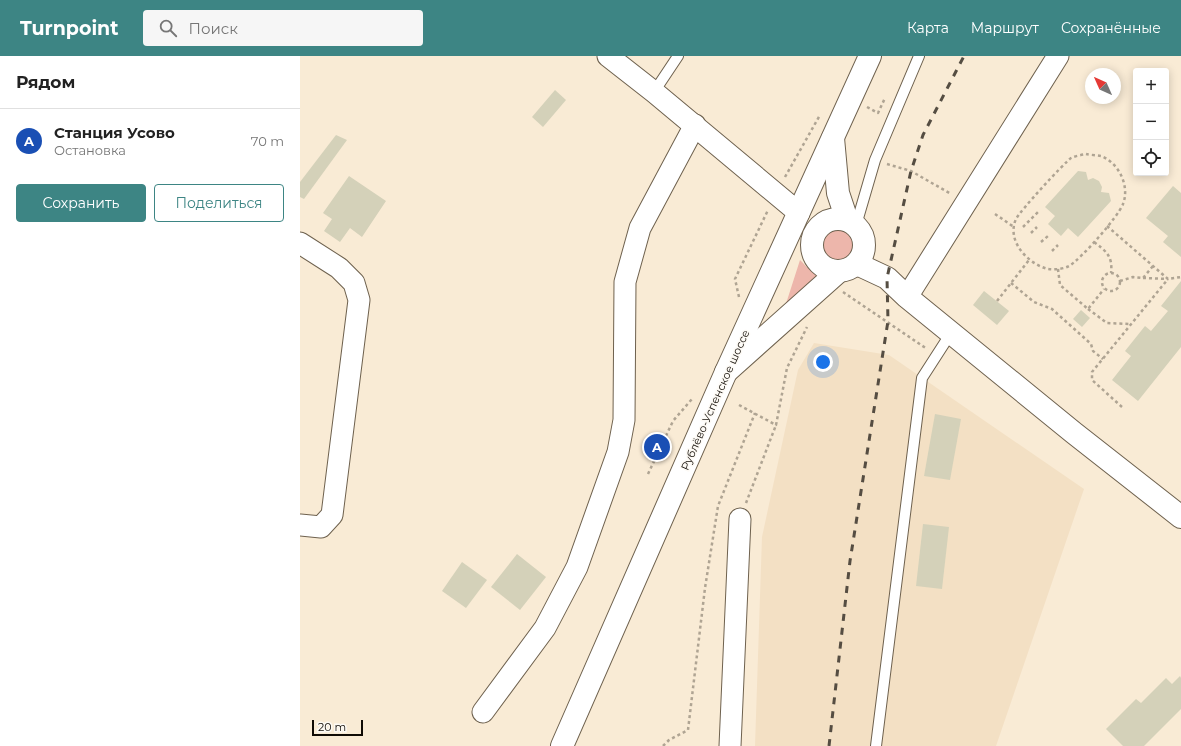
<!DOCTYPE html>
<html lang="ru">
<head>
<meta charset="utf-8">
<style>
  body { margin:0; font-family:Montserrat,sans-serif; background:#f6f6f6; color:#222 }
  .controls { position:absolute; right:12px; top:12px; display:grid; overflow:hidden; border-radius:4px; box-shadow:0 2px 10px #0003 }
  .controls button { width:36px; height:36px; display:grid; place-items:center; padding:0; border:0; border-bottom:1px solid #e0e0e0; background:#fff; color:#222; font:20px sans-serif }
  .compass { position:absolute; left:785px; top:12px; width:36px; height:36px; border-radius:50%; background:#fff; box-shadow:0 2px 10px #0003; rotate:315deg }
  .scale { position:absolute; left:12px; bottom:10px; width:51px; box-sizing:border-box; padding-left:4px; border:2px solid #100b05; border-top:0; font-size:11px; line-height:14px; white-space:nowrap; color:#100b05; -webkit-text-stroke:3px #fdfaf5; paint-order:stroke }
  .you { position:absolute; left:523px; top:306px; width:14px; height:14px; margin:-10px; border:3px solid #fff; border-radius:50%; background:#1a73e8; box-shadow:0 0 0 6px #1a73e833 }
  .badge { display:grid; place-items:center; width:26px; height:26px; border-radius:50%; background:#3d8584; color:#fff; font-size:13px; font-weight:700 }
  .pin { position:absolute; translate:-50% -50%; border:2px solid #fff; box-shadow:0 1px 4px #0006 }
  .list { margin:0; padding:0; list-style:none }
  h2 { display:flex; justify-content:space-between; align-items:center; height:52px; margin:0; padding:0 16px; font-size:17px }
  h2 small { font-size:13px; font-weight:400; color:#767676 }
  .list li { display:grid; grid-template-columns:26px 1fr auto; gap:12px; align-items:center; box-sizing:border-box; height:64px; padding:0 16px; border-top:1px solid #e0e0e0 }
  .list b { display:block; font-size:15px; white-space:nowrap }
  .list p { margin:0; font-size:13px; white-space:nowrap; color:#767676 }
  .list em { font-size:13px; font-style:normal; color:#767676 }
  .actions { display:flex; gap:8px; padding:12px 16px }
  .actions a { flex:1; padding:9px 0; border:1px solid #3d8584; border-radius:4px; text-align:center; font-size:14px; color:#3d8584 }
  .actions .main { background:#3d8584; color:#fff }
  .icon { flex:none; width:22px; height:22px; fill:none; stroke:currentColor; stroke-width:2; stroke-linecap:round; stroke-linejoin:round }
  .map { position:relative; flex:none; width:881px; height:690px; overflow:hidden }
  header { display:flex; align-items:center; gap:24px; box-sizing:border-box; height:56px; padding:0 20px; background:#3d8584; color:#fff }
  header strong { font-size:19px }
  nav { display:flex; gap:22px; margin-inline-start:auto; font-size:14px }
  .search { width:280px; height:36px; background:#f6f6f6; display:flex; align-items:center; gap:10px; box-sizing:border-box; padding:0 14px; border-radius:4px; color:#767676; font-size:15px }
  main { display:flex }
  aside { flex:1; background:#fff }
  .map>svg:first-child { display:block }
  .built { fill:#f3e0c4 }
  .green { fill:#edb6ab }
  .building { fill:#d4d1b9 }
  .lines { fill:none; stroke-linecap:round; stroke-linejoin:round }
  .service-casing { stroke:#6e614e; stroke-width:12 }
  .minor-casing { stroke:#6e614e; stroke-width:23 }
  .tertiary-casing { stroke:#6e614e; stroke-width:24 }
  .secondary-casing { stroke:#6e614e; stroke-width:24 }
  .path { stroke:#afa493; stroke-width:2.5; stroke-dasharray:3 3; stroke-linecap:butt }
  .service { stroke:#fff; stroke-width:10 }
  .minor { stroke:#fff; stroke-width:21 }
  .tertiary { stroke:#fff; stroke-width:22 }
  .secondary { stroke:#fff; stroke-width:22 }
  .rail { stroke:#554d42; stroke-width:3; stroke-dasharray:7 7; stroke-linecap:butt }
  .labels { text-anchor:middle; stroke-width:3; stroke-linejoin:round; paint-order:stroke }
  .street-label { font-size:11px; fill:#100b05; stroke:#fdfaf5 }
</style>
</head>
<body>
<header>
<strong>Turnpoint</strong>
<div class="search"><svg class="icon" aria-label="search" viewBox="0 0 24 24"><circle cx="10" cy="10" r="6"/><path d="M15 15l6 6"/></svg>Поиск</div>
<nav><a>Карта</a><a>Маршрут</a><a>Сохранённые</a></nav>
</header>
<main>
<aside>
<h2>Рядом<small></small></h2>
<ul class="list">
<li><span class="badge" style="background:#1a4fb4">A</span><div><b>Станция Усово</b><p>Остановка</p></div><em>70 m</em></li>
</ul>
<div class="actions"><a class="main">Сохранить</a><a>Поделиться</a></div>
</aside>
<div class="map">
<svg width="881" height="690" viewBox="0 0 881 690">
  <rect width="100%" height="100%" fill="#f9ebd5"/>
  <polygon class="built" points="514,287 589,299 784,433 696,690 455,690 462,481 498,314"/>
  <g class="green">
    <circle cx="538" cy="189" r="20"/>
    <path d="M 500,204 C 507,211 512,218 522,220 L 483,257 Z"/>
  </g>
  <g class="building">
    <polygon points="255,34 266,44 243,71 232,61"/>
    <polygon points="36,79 47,84 4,143 0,141 0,126"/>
    <polygon points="778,115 786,116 788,124 793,122 799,125 802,131 801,136 809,137 811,145 778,181 768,172 761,180 748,168 755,160 745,151"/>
    <polygon points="49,120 86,145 62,181 50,172 40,186 24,175 32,163 23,157"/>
    <polygon points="873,130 881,137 881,201 863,186 868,180 846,162"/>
    <polygon points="881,225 881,291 838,345 812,324 831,300 825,295 845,270 851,275 868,255 861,250"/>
    <polygon points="684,235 709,255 697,269 673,249"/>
    <polygon points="781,254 790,262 782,271 773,263"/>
    <polygon points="635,358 661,363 650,424 624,420"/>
    <polygon points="623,468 649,471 642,533 616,530"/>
    <polygon points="217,498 246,521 220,554 191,531"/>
    <polygon points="162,506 187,524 166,552 142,535"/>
    <polygon points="880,620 881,622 881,653 844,690 823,690 806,673 836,643 841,647 866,622 872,628"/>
  </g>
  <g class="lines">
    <defs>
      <g id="service">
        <polyline points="354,36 378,0"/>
        <polyline points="556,169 575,104 619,0"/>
        <polyline points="576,690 622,322 651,277"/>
      </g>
      <g id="minor">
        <polyline points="308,0 354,36 499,157"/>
        <polyline points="0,187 39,212 54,227 59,244 32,459 21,471 0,469"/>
        <polyline points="607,241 758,0"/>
        <polyline points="183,656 245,572 277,511 318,396 324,364 325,226 340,172 395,69"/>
        <polyline points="430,690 440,463"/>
      </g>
      <g id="tertiary">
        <polyline points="533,82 538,137 547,164"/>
        <circle cx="538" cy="189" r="26"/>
        <polyline points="557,208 587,222 607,241 774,377 881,461"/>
        <polyline points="426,316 538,216"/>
      </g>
      <polyline id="secondary" points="262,690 426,316 570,0"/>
    </defs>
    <use href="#service" class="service-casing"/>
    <use href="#minor" class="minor-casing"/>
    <use href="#tertiary" class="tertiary-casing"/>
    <use href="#secondary" class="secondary-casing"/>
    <g class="path">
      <polyline points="567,51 578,57 585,42"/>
      <path d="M 786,98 C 790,99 796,99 801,100 C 819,107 830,130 823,148 C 818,161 781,203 769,210 C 763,213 755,214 748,213 C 728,208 706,185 716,163 C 720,155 763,108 771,102 C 775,100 781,99 786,98 Z"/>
      <polyline points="587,108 611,115 651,138"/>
      <polyline points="485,121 520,59"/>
      <polyline points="695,158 714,171"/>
      <polyline points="807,170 868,223 881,221"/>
      <polyline points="723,171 739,155"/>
      <polyline points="731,177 737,171"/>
      <polyline points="741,186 748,180"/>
      <path d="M 794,186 C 806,195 813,200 811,217"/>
      <polyline points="752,195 758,189"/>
      <polyline points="758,213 760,229 788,253 804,233"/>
      <circle cx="811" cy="226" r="9"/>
      <polyline points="843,222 868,223"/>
      <polyline points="820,225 833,221 843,222 853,210"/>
      <polyline points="711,227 734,246 752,253 791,288 793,295 803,303"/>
      <polyline points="543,236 627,293"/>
      <polyline points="439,241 435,223 468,154"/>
      <polyline points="697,245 729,204"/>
      <polyline points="788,253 807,267 831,268"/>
      <polyline points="439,349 476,369 487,312 507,271"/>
      <polyline points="822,351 792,324 792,316 868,223"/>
      <polyline points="348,418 373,365 392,343"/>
      <polyline points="446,447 476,369"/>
      <polyline points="363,690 369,684 388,674 405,532 418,450 455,357"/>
    </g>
    <use href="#service" class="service"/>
    <use href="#minor" class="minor"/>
    <use href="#tertiary" class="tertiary"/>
    <use href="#secondary" class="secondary"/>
    <polyline class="rail" points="529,690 550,505 588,265 587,222 611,115 623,79 664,0"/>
  </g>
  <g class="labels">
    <g class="street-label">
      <text transform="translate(415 344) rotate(-66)" y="4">Рублёво-Успенское шоссе</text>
    </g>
  </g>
</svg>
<div class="controls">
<button>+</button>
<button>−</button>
<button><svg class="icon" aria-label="locate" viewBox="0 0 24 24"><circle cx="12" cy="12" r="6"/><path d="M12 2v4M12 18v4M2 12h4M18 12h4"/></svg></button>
</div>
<svg class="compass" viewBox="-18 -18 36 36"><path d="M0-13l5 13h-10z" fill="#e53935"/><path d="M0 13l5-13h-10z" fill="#767676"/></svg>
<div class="scale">20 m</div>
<div class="you"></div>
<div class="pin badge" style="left:357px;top:391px;background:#1a4fb4">A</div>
</div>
</main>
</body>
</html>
